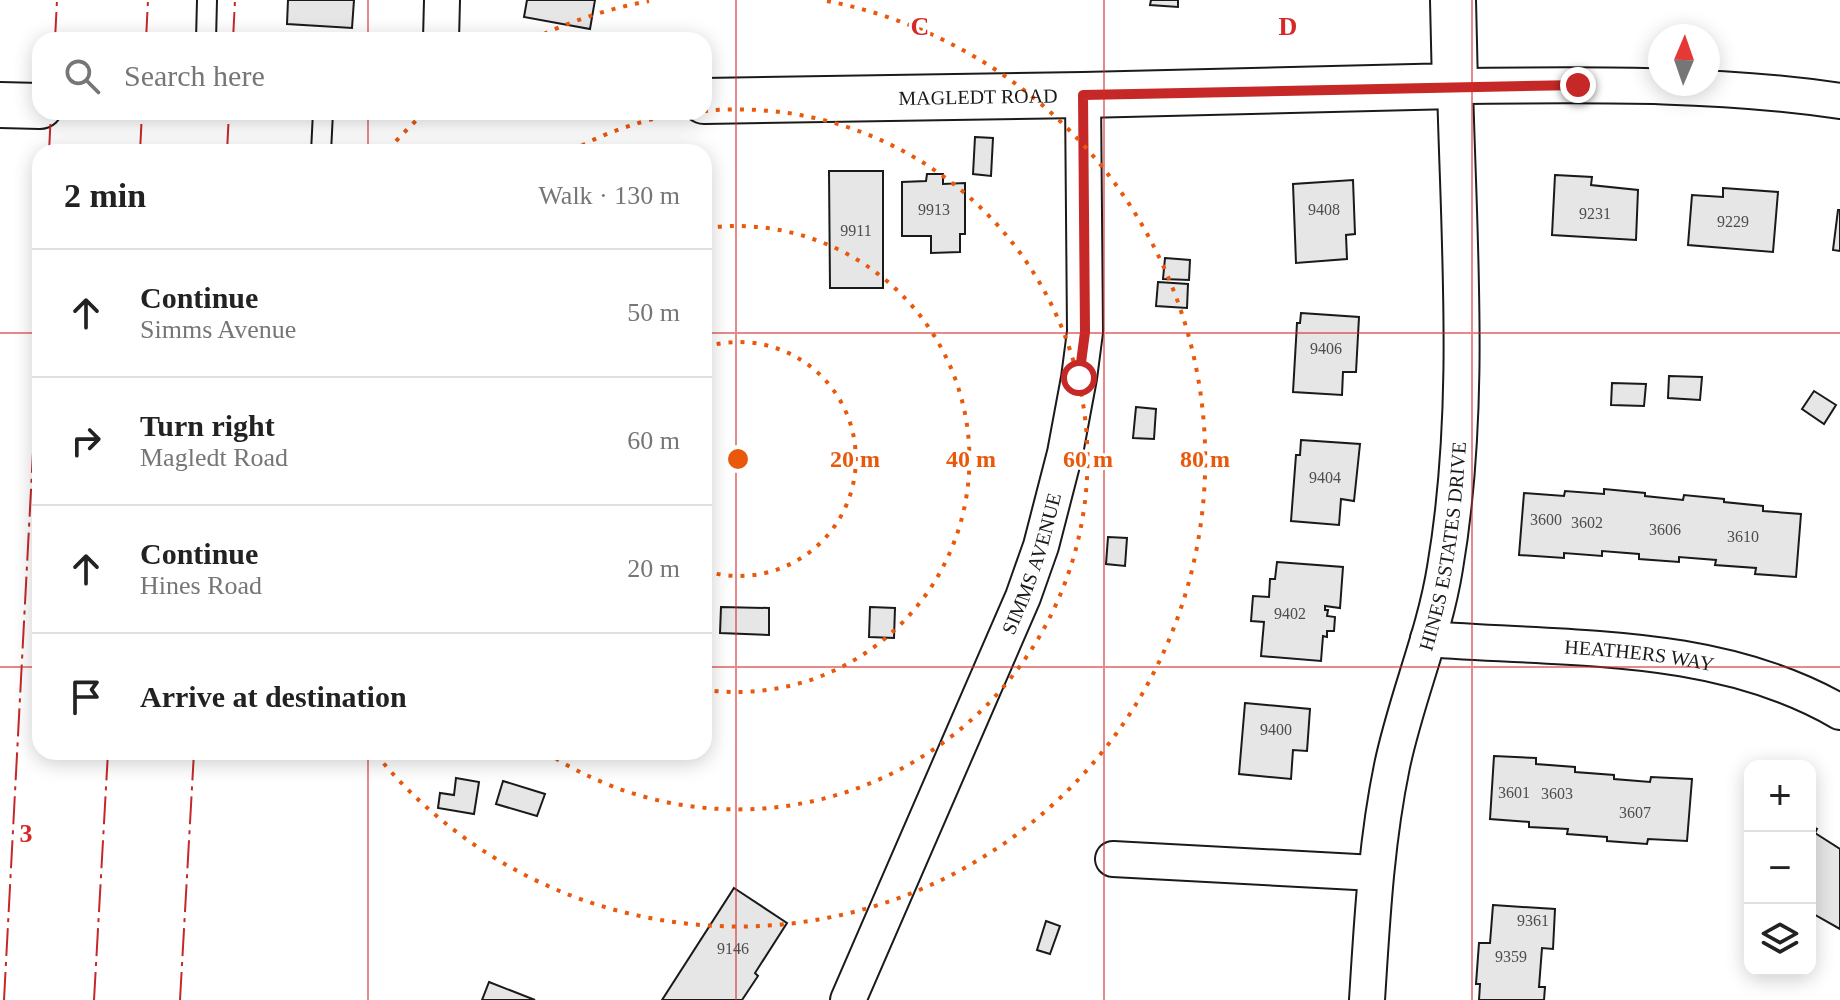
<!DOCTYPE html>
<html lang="en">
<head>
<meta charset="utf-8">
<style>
  body { margin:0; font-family:"Times New Roman",serif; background:#f6f6f6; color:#222 }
  .controls { position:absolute; right:24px; bottom:24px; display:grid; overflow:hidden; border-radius:16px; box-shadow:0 4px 20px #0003 }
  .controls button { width:72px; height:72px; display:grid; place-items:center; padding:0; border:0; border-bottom:2px solid #e0e0e0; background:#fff; color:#222; font:40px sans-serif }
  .compass { position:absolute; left:1648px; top:24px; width:72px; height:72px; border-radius:50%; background:#fff; box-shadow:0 4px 20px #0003; rotate:2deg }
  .stop { position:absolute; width:24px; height:24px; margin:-18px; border:6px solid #c62828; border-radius:50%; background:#fff }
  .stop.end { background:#c62828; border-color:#fff; box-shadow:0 2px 8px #0008 }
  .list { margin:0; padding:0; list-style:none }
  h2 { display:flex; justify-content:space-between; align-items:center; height:104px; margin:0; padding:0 32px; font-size:34px }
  h2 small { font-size:26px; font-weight:400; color:#767676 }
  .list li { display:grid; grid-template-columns:52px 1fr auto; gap:24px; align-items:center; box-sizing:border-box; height:128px; padding:0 32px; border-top:2px solid #e0e0e0 }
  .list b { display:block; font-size:30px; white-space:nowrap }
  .list p { margin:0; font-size:26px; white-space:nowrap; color:#767676 }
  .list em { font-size:26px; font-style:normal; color:#767676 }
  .icon { flex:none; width:44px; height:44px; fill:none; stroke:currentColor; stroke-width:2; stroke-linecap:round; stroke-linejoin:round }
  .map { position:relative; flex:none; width:1840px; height:1000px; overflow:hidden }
  .search { position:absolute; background:#fff; box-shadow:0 4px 20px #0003; left:32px; top:32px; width:680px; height:88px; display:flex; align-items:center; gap:20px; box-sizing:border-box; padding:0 28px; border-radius:24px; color:#767676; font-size:30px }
  .panel { position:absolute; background:#fff; box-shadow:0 4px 20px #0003; left:32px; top:144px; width:680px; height:616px; border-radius:24px }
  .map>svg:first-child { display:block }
  .building { fill:#e6e6e6; stroke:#1a1a1a; stroke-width:2 }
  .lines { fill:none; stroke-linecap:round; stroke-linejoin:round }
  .lane-casing { stroke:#1a1a1a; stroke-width:22 }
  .street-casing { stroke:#1a1a1a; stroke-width:38 }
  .secondary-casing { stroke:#1a1a1a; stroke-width:48 }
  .lane { stroke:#fff; stroke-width:18 }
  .street { stroke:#fff; stroke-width:34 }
  .secondary { stroke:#fff; stroke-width:44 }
  .power { stroke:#c62828; stroke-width:2; stroke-dasharray:28 6 4 6; stroke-linecap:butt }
  .route { stroke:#c62828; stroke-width:10 }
  .grid { fill:none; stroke:#d62828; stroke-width:2; stroke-opacity:0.55 }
  .ring { fill:none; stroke:#e8590c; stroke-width:4; stroke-dasharray:4 8 }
  .labels { text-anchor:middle; stroke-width:6; stroke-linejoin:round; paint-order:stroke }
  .number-label { font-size:16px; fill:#4d4d4d }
  .street-label { font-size:20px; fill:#1a1a1a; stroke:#fff }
  .grid-label { font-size:26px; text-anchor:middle; font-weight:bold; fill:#d62828; stroke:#fff; stroke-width:6; stroke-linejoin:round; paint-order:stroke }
  .centre { fill:#e8590c; stroke:#fff; stroke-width:4 }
  .ring-label { font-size:24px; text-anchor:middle; font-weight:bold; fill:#e8590c; stroke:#fff; stroke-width:6; stroke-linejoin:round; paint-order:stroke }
</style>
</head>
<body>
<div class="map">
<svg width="1840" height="1000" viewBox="0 0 1840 1000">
  <rect width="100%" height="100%" fill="#fff"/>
  <g class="building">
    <polygon points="288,0 354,0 352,28 287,24"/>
    <polygon points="527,0 595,0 590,29 524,17"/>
    <polygon points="1151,0 1178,0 1178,7 1150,5"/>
    <polygon points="975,137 993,138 991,176 973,174"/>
    <polygon points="829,171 883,171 883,288 830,288"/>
    <polygon points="927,174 943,174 943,184 965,183 965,234 960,234 960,252 931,253 931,236 902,236 902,182 926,181"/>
    <polygon points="1555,175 1592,177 1591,185 1638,190 1636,240 1552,235"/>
    <polygon points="1353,180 1355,234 1346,235 1347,259 1296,263 1293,184"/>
    <polygon points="1723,188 1778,192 1773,252 1688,245 1692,195 1723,197"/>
    <polygon points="1838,210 1840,210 1840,251 1833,250"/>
    <polygon points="1165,258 1190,260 1189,280 1163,279"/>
    <polygon points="1158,282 1188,284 1187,308 1156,306"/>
    <polygon points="1301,313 1359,317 1356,372 1343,372 1342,395 1293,392 1297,323 1300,323"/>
    <polygon points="1669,376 1702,377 1700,400 1668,398"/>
    <polygon points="1612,383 1646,384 1644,406 1611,405"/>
    <polygon points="1814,391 1836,405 1824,424 1802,409"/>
    <polygon points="1136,407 1156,409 1154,439 1133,438"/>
    <polygon points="1301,440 1360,444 1354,501 1341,499 1339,525 1291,521 1296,455 1300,455"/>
    <polygon points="1604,489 1645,493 1645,496 1683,500 1684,495 1724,499 1724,502 1763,506 1763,511 1801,514 1796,577 1755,574 1756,568 1715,565 1716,560 1679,557 1679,562 1639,559 1639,554 1602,551 1602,556 1564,553 1564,558 1519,555 1524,493 1564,496 1565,491 1604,494"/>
    <polygon points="1108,537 1127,538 1125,566 1106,564"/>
    <polygon points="1277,562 1343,567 1340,608 1325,606 1325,610 1328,610 1327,616 1335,617 1334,631 1327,631 1327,637 1323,636 1321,661 1261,656 1264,622 1251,621 1253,596 1269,597 1270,579 1275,579"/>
    <polygon points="721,607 769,608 769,635 720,633"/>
    <polygon points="870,607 895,608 894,638 869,637"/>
    <polygon points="1245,703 1310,709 1307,751 1293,750 1291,779 1239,774"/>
    <polygon points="1494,756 1536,758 1536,764 1575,767 1575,772 1614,775 1614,779 1650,782 1651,777 1692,779 1687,841 1648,839 1647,844 1607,841 1607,837 1567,834 1568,829 1529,827 1529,822 1490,819"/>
    <polygon points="456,778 479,782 474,814 438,808 440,793 454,795"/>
    <polygon points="503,781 545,794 537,816 496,804"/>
    <polygon points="1810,825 1817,829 1815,833 1840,849 1840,929 1810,912"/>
    <polygon points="734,888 787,923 755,973 758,976 742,1000 662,1000"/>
    <polygon points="1493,905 1555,909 1553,949 1542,948 1539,987 1545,987 1544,1000 1479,1000 1480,984 1476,984 1479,943 1490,943"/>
    <polygon points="1046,921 1060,926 1050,954 1037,950"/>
    <polygon points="489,982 535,1000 482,1000"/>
  </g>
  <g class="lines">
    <defs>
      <g id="lane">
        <polyline points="206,40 207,0"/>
        <polyline points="321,152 323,112"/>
      </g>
      <g id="street">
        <polyline points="441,40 442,0"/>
        <path id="s1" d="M 1428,639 C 1566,650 1716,640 1840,712"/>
        <polyline points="1113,859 1375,873"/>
        <path id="s2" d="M 848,1000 L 1023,597 L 1041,546 L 1065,453 L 1079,378 L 1085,332 L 1083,95"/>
        <path id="s3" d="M 1367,1000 C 1372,922 1376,843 1392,766 C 1406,699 1434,636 1445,568 C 1472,410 1459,245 1455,86 C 1584,85 1712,82 1840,101"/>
      </g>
      <g id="secondary">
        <path id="s4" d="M 704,101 L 1083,95 L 1455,86 L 1453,0"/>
        <polyline points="0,105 40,106"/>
      </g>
    </defs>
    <use href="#lane" class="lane-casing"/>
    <use href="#street" class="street-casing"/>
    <use href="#secondary" class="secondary-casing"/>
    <use href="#lane" class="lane"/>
    <use href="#street" class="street"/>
    <use href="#secondary" class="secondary"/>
    <g class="power">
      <polyline points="55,40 57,0"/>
      <polyline points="146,40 148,0"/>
      <polyline points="233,40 235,0"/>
      <polyline points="49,152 51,112"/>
      <polyline points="140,152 142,112"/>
      <polyline points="227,152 229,112"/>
      <polyline points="4,1000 40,320"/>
      <polyline points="94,1000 108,752"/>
      <polyline points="180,1000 194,752"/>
    </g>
  </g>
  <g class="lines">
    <polyline class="route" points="1079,378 1085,332 1083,95 1578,85"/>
  </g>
  <path class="grid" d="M 368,0 L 368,40M 736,0 L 736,1000M 1104,0 L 1104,1000M 1472,0 L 1472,1000M 368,112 L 368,152M 0,333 L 40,333M 704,333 L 1840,333M 0,667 L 40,667M 704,667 L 1840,667M 368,752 L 368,1000"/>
  <g class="ring">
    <path d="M705 347A117 117 0 1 1 705 571"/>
    <path d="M706 228A233 233 0 1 1 706 690"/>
    <path d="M571 151A350 350 0 0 1 689 112M704 111A350 350 0 1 1 547 753"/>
    <path d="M388 150A467 467 0 0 1 422 115M533 39A467 467 0 0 1 649 1M827 1A467 467 0 1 1 375 753"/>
  </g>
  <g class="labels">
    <g class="number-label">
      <text x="934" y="215">9913</text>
      <text x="1324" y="215">9408</text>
      <text x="1595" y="219">9231</text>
      <text x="1733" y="227">9229</text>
      <text x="856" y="236">9911</text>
      <text x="1326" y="354">9406</text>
      <text x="1325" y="483">9404</text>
      <text x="1546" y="525">3600</text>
      <text x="1587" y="528">3602</text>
      <text x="1665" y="535">3606</text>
      <text x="1743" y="542">3610</text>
      <text x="1290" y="619">9402</text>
      <text x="1276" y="735">9400</text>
      <text x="1514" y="798">3601</text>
      <text x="1557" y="799">3603</text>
      <text x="1635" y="818">3607</text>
      <text x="1533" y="926">9361</text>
      <text x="733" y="954">9146</text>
      <text x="1511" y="962">9359</text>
    </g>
    <g class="street-label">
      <text dy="7" stroke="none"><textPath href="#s4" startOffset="274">MAGLEDT ROAD</textPath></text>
      <text dy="7" stroke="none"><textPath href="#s3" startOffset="462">HINES ESTATES DRIVE</textPath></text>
      <text dy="7" stroke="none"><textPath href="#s2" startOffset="474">SIMMS AVENUE</textPath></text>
      <text dy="7" stroke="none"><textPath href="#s1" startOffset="212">HEATHERS WAY</textPath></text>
    </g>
  </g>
  <g class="grid-label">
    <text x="920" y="35">C</text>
    <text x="1288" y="35">D</text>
    <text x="26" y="842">3</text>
  </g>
  <circle cx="738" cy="459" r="12" class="centre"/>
  <g class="ring-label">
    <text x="855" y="467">20 m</text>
    <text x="971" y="467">40 m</text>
    <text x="1088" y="467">60 m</text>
    <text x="1205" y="467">80 m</text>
  </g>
</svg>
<div class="controls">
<button>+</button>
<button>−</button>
<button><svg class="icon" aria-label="layers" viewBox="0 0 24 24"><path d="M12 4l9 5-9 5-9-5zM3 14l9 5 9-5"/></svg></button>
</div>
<svg class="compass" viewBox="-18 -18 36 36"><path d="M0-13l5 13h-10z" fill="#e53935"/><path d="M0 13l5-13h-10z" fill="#767676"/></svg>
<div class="stop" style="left:1079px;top:378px"></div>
<div class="stop end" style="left:1578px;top:85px"></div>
<div class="search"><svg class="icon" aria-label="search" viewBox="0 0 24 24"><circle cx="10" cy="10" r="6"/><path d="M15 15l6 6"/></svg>Search here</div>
<section class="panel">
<h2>2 min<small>Walk · 130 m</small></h2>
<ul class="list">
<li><svg class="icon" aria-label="ahead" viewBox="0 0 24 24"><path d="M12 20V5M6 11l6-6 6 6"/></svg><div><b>Continue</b><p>Simms Avenue</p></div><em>50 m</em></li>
<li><svg class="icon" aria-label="right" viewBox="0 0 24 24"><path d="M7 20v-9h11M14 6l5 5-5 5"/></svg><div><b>Turn right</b><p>Magledt Road</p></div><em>60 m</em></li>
<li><svg class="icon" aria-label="ahead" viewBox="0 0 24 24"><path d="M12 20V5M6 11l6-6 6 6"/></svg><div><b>Continue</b><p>Hines Road</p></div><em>20 m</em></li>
<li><svg class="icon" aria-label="arrive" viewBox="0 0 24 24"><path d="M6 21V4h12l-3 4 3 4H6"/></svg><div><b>Arrive at destination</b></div></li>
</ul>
</section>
</div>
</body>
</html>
